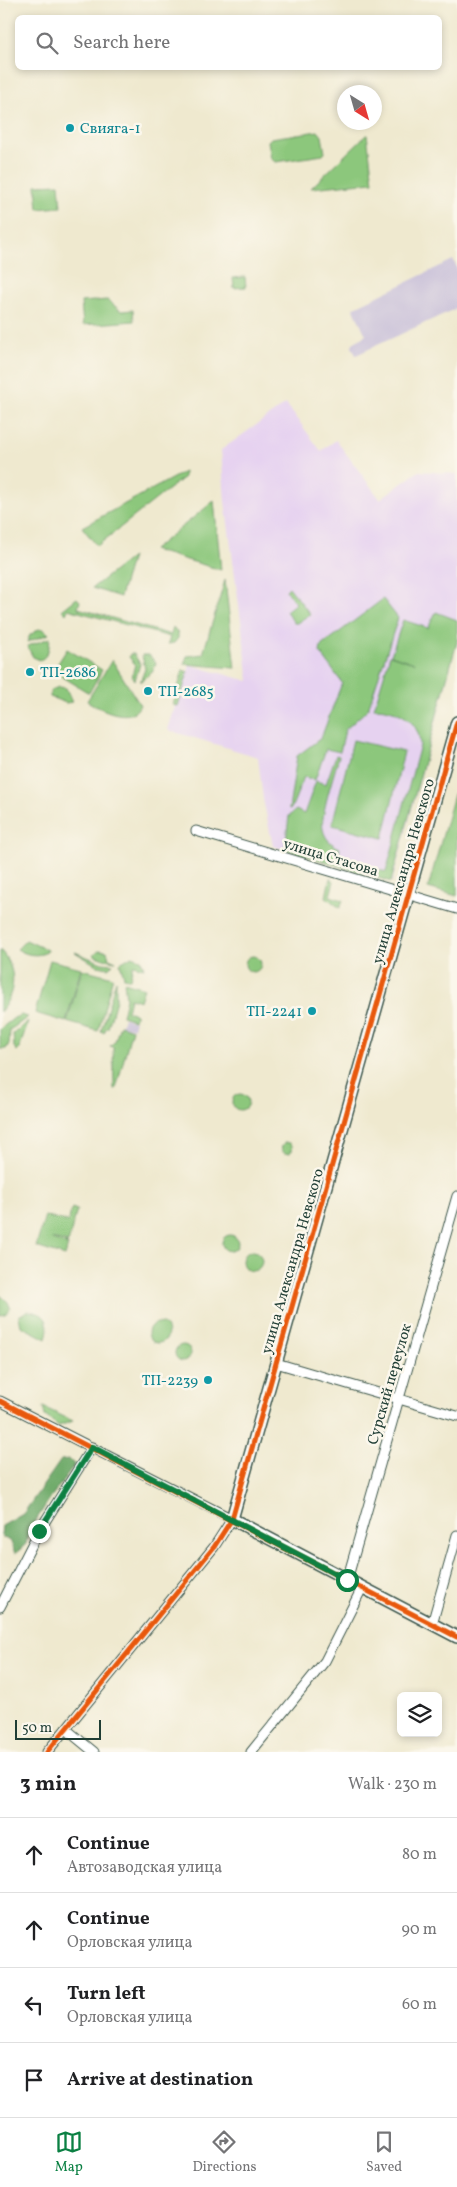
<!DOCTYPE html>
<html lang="en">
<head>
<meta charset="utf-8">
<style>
  body { margin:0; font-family:Vollkorn,serif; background:#f2f2f2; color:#202124 }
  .controls { position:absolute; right:15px; bottom:15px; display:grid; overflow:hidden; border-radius:8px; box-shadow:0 2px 8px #0003 }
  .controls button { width:45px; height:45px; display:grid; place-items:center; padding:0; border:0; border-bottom:1px solid #e0e0e0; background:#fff; color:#202124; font:25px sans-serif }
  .compass { position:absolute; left:337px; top:85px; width:45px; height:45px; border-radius:50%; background:#fff; box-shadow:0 2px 8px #0003; rotate:143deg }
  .scale { position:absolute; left:15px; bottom:12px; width:86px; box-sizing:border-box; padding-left:5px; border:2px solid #1f3d34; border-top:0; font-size:14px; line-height:18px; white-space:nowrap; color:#1f3d34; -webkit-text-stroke:4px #fbf7ec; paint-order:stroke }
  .stop { position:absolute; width:15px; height:15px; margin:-11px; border:4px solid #0b8043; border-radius:50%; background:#fff }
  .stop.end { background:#0b8043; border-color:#fff; box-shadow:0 1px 5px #0008 }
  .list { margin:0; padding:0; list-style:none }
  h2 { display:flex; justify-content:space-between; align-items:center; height:65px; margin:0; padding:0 20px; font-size:21px }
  h2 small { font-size:16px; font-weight:400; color:#757577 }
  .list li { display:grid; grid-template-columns:32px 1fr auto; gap:15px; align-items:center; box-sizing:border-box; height:75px; padding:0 20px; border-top:1px solid #e0e0e0 }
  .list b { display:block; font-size:19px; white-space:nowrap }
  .list p { margin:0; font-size:16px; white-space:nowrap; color:#757577 }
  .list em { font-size:16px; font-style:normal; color:#757577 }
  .icon { flex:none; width:28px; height:28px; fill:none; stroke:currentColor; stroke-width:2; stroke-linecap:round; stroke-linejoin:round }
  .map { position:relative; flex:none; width:457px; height:1752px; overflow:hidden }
  .search { position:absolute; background:#fff; box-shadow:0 2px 8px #0003; left:15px; right:15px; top:15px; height:55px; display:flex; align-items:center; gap:12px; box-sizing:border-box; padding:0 18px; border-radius:8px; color:#757577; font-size:19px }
  .sheet { height:365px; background:#fff }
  nav { display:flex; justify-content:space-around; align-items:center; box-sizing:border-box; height:70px; border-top:1px solid #e0e0e0; background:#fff; font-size:14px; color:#757577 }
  nav a { display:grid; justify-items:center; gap:2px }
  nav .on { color:#0b8043 }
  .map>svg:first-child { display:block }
  .built { fill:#e6d2f0 }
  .industrial { fill:#c8bfd8 }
  .green { fill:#8cc77c; stroke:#568258 }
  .forest { fill:#71ac6c; stroke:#487450 }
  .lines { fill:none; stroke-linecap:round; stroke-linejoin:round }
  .minor-casing { stroke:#3e574b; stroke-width:11 }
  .tertiary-casing { stroke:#3e574b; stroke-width:14 }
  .minor { stroke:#fff; stroke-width:9 }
  .tertiary { stroke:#fff; stroke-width:11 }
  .cycleway-casing { stroke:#fbf7ec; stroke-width:8 }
  .cycleway { stroke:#e8590c; stroke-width:5 }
  .route { stroke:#0b8043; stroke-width:6 }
  .culture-dot { fill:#0f9aa8; stroke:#fbf7ec; stroke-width:2 }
  .labels { text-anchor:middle; stroke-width:5; stroke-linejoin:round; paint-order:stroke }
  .culture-label { font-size:15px; fill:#0d838f; stroke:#fbf7ec; text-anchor:start }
  .street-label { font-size:15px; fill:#1f3d34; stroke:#fbf7ec }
</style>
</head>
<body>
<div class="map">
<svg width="457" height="1752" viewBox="0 0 457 1752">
  <rect width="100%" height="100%" fill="#fbf7ec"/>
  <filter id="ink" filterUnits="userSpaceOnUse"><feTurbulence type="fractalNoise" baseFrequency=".02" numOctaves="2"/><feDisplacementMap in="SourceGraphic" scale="10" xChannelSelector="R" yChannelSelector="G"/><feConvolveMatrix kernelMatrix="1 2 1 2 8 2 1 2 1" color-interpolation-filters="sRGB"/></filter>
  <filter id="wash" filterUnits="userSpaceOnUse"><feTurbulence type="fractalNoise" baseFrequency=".0096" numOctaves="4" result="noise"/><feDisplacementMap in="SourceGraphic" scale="20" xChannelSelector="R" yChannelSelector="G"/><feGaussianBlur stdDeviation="1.12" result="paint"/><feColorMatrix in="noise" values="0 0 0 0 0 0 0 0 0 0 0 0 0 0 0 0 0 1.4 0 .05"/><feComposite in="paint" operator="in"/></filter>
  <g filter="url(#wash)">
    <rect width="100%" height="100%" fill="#efe9cf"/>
    <polygon class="built" points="286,404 321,451 336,440 380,499 419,471 457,474 457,644 392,882 273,846 263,799 258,757 168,730 175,706 178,706 190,665 249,681 225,501 221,450"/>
    <g class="industrial">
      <polygon points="453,260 457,267 457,308 356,355 352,347 353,343 366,335 353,308"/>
      <polygon points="124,1018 135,1021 133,1028 121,1025"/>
    </g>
    <g class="green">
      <polygon points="318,131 322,136 325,153 323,155 276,162 271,159 268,141 271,138"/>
      <polygon points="367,134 373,182 311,188"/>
      <polygon points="59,184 61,207 38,209 36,185"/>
      <polygon points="245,277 246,287 234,288 233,278"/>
      <polygon points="107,300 121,311 133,310 134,321 83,325 81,302"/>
      <polygon points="184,472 184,477 97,546 82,527"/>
      <polygon points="214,501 221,570 153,550"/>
      <polygon points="132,557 120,597 92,588"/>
      <polygon points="225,580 235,668 184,664 187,656 203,654"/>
      <polygon points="289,587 310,614 297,623 294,623 286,611 296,603 286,590"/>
      <polygon points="77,598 80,601 78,608 171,635 173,627 178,633 178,638 174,643 168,644 170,637 68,609 66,614 62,610"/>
      <polygon points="383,599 398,618 368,709 345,730 340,752 326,749 315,780 304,777 291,809 289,809 297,756 321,738 342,683 320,652 321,646"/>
      <path d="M 436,612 L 457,620 L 457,642 L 391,882 L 285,849 L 289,816 L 296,810 L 304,814 L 316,781 L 326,784 L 336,755 L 339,756 C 335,772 320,815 323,829 C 325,839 332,845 340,848 L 338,858 L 386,872 L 420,745 C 420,720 396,708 374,708 L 390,655 L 414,663 L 391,655 L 403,620 L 428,628 Z"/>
      <polygon points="39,629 43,629 49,634 27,642 30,635"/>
      <path d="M 50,638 C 49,647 49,656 40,660 L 33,657 L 27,646 Z"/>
      <polygon points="67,649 102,670 89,693 53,671"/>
      <polygon points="130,654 134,654 140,664 135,680 132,676 135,664 129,657"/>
      <polygon points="142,655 149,655 156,663 153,671 140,682 145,669"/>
      <path d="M 112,660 L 140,705 C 131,725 100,709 87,701 Z"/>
      <polygon points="183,670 188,672 178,706 173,705"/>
      <polygon points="59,687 66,688 72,702 66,703 50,697 51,690"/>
      <polygon points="353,740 404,752 383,838 332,825"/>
      <polygon points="457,784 457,896 428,888"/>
      <polygon points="330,878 334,881 330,896 343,900 340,908 326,897"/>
      <path d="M 26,940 L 47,950 L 47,952 C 37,957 26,955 17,949 Z"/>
      <path d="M 0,950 C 18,969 16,993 0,1012 Z"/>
      <polygon points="99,950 107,951 109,958 116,961 104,959 93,955"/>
      <polygon points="75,952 102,963 113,964 108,968 98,966"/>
      <circle cx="253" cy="964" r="8"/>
      <polygon points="132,956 141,959 144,968 133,965 130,979 124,977 120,963"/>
      <polygon points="50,960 81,968 66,1022 35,1013"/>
      <polygon points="82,969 113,977 98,1031 67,1022"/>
      <polygon points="116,980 116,1000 108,1028 106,1028 104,1033 101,1031"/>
      <polygon points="124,982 144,988 140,1001 130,998 127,1011 136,1014 134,1020 122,1016 126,998"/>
      <polygon points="21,1015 28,1017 10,1030 9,1044 6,1049 0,1049 0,1029 14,1018"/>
      <polygon points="28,1022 19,1049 17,1051 14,1047 13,1034"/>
      <polygon points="120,1025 132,1029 116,1089 114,1089 113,1047 110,1046 115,1041"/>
      <circle cx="240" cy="1102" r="8"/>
      <circle cx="287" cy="1148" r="5.5"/>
      <polygon points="72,1208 77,1210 68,1243 52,1239 52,1240 68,1245 65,1256 36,1247 45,1216 68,1222"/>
      <circle cx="230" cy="1243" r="8"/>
      <circle cx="252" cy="1261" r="10"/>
      <path d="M 0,1295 L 8,1302 L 10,1307 C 9,1312 5,1315 0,1315 Z"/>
      <path d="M 27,1311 C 46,1312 51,1322 46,1339 L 21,1326 L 19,1316 Z"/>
      <circle cx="158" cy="1333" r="10"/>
      <circle cx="183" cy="1353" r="8"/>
      <polygon points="43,1407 73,1421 59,1426 45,1416"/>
    </g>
    <polygon class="forest" points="69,1459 74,1464 72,1469 51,1497 29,1531 26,1544 15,1554 11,1542 1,1536 2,1526 23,1514 61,1460"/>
  </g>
  <g filter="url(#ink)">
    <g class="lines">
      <defs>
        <g id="minor">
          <polyline points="196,831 457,909"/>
          <polyline points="276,1363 457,1416"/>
          <polyline points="0,1401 232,1519 214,1547 47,1752"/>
          <polyline points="347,1580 457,1196"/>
          <polyline points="0,1607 39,1531 92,1447"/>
          <polyline points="432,1624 457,1535"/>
          <polyline points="66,1729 94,1752"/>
          <polyline points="251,1752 325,1661 362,1588"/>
        </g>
        <polyline id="tertiary" points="457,722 232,1519 457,1637"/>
      </defs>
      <use href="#minor" class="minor-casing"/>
      <use href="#tertiary" class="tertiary-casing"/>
      <use href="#minor" class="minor"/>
      <use href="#tertiary" class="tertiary"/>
      <defs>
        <g id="cycleway">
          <polyline points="0,1401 457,1637"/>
          <polyline points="47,1752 214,1547 232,1519 457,722"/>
        </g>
      </defs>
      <use href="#cycleway" class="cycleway-casing"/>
      <use href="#cycleway" class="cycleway"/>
    </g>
  </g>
  <g class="lines" filter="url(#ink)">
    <polyline class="route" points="39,1531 92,1447 347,1580"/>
  </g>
  <g class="culture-dot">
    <circle cx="70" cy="128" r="5"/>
    <circle cx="30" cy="672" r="5"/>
    <circle cx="148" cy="691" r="5"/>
    <circle cx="312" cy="1011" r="5"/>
    <circle cx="208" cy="1380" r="5"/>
  </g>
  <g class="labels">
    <g class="culture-label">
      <text x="80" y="133">Свияга-1</text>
      <text x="40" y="677">ТП-2686</text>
      <text x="158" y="696">ТП-2685</text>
      <text x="302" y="1016" text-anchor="end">ТП-2241</text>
      <text x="198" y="1385" text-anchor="end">ТП-2239</text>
    </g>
    <g class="street-label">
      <text transform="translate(331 857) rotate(17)" y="5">улица Стасова</text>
      <text transform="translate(403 871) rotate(-74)" y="5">улица Александра Невского</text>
      <text transform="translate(292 1261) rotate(-74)" y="5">улица Александра Невского</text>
      <text transform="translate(389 1384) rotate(-74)" y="5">Сурский переулок</text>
    </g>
  </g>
</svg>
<div class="controls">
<button><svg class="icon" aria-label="layers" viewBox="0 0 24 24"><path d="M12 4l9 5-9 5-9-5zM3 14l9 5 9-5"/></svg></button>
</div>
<svg class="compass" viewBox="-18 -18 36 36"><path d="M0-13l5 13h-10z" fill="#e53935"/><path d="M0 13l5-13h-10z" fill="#757577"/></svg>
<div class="scale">50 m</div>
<div class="stop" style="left:347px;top:1580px"></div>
<div class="stop end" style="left:39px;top:1531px"></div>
<div class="search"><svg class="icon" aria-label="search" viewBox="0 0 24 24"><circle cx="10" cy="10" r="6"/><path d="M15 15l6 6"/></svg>Search here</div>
</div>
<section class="sheet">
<h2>3 min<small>Walk · 230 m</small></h2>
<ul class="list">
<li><svg class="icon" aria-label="ahead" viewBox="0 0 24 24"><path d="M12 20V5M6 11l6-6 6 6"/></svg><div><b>Continue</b><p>Автозаводская улица</p></div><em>80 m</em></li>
<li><svg class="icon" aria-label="ahead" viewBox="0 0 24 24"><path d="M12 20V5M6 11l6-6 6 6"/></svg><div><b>Continue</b><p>Орловская улица</p></div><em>90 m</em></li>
<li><svg class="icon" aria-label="left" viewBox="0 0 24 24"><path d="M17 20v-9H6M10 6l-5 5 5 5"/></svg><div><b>Turn left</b><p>Орловская улица</p></div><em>60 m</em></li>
<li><svg class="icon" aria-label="arrive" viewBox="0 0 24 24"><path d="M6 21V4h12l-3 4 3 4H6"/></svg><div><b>Arrive at destination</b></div></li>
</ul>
</section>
<nav>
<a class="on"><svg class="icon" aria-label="map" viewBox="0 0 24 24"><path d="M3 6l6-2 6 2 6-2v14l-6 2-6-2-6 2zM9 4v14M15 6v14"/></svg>Map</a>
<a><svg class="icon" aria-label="directions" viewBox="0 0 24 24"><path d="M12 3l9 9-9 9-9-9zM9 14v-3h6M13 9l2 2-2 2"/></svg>Directions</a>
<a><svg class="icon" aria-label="saved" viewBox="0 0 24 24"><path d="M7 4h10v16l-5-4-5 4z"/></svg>Saved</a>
</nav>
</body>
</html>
